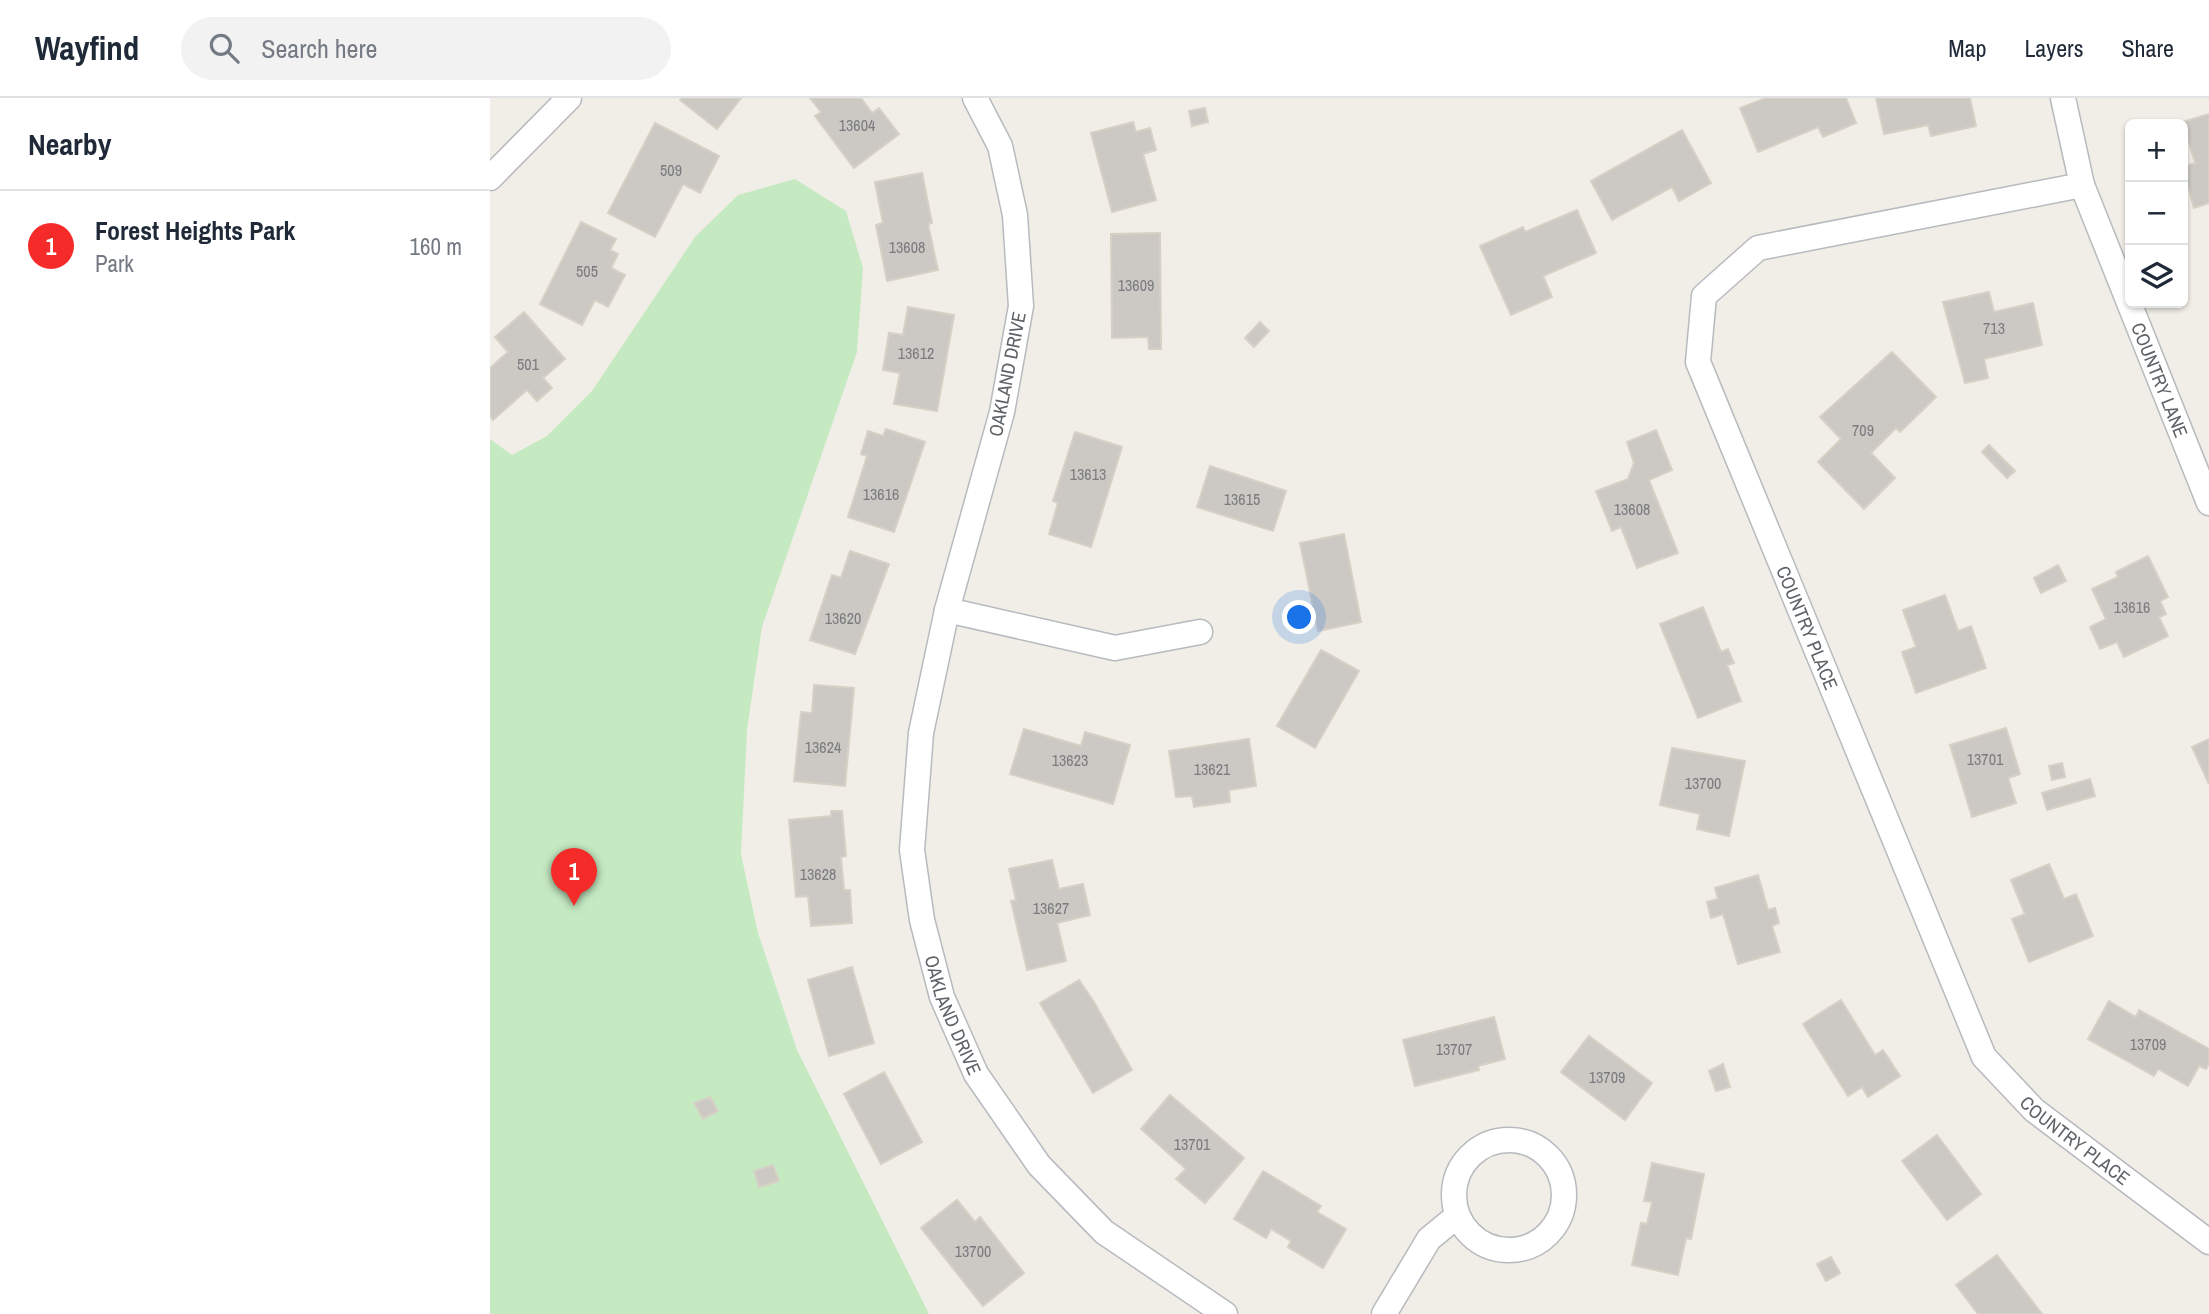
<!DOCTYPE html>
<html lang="en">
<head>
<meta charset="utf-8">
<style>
  body { margin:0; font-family:"Archivo Narrow",sans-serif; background:#f2f2f3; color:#1f2937 }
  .controls { position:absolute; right:21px; top:21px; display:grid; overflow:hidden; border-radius:10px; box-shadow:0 2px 5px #0004 }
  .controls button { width:63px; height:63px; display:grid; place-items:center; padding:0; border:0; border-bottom:2px solid #e0e1e3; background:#fff; color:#1f2937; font:35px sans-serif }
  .you { position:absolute; left:810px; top:520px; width:24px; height:24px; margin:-18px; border:5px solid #fff; border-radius:50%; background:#1a73e8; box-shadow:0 0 0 10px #1a73e833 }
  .badge { display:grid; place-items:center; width:46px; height:46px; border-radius:50%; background:#f52b2a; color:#fff; font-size:23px; font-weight:700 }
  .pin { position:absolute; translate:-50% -58px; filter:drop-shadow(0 2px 4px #0008) }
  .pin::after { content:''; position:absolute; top:37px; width:24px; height:21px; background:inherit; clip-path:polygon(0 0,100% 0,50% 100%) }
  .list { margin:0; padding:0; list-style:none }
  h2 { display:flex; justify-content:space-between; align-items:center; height:91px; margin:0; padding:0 28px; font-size:30px }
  h2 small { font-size:23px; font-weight:400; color:#747a83 }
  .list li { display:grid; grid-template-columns:46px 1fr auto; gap:21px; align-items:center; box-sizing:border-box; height:112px; padding:0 28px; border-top:2px solid #e0e1e3 }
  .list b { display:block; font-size:26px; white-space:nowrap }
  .list p { margin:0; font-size:23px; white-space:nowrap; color:#747a83 }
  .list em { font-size:23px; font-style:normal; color:#747a83 }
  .icon { flex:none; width:38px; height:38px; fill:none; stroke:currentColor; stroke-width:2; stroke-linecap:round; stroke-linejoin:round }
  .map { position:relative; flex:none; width:1719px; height:1216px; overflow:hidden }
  header { display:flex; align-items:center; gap:42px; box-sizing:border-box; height:98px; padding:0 35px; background:#fff; border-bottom:2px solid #e0e1e3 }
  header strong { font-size:33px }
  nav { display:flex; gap:38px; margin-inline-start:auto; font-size:24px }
  .search { width:490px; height:63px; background:#f2f2f3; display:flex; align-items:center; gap:18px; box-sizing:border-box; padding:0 24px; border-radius:38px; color:#747a83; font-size:26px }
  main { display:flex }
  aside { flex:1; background:#fff }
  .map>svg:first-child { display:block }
  .green { fill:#c5eac2 }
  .building { fill:#ccc9c4; stroke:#d7d0c5; stroke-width:2 }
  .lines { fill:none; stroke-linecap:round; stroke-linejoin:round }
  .minor-casing { stroke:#b7babe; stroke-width:27 }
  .minor { stroke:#fff; stroke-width:24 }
  .labels { text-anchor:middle; stroke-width:5; stroke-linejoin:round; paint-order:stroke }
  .number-label { font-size:16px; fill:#7a7c7f }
  .street-label { font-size:19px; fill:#5e6368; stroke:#fff }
</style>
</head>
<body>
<header>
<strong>Wayfind</strong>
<div class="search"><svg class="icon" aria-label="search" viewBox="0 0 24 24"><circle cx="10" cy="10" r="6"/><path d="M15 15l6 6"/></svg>Search here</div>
<nav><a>Map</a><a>Layers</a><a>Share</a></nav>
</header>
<main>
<aside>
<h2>Nearby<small></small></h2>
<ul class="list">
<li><span class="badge">1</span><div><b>Forest Heights Park</b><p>Park</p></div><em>160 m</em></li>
</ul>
</aside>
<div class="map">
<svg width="1719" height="1216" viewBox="0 0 1719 1216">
  <rect width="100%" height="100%" fill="#f1eee7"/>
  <polygon class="green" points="305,81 356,113 373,170 367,254 272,529 257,632 251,756 268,835 307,952 439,1216 0,1216 0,341 22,357 57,338 102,293 205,139 248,97"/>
  <g class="building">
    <polygon points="192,0 251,0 227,31 190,2"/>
    <polygon points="320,0 371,0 382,15 389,10 409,36 364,70 325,18 331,14"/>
    <polygon points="1276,0 1356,0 1366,25 1333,39 1328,29 1268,54 1250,10"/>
    <polygon points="1386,0 1480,0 1486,28 1441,38 1438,27 1394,36"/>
    <polygon points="715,10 718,24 702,28 699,13"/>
    <polygon points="1719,16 1719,105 1704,110 1693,69 1705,65 1693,24"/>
    <polygon points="643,24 646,34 660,30 666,52 653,56 666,102 622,114 601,35"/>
    <polygon points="165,25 229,58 210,95 193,86 165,139 118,115"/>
    <polygon points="1192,32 1221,85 1189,103 1182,89 1122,122 1101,83"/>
    <polygon points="432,75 442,125 438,126 448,172 397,183 386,127 393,125 385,84"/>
    <polygon points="1087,112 1106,155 1053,178 1062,199 1021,217 990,148 1033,129 1035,134"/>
    <polygon points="91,124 126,141 120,152 128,156 121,170 135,177 118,209 105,202 92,227 50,206"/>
    <polygon points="670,135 671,251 659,251 658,239 622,240 621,136"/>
    <polygon points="1499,194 1504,214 1543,205 1552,247 1494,261 1498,280 1475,285 1453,204"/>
    <polygon points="418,209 464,217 447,313 404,306 410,275 393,272 399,235 413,237"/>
    <polygon points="34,214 75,261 53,280 62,290 47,303 37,292 3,322 0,318 0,270 18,254 5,239"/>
    <polygon points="770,224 779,233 764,249 755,240"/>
    <polygon points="1402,254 1446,299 1410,334 1406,330 1381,355 1405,380 1374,411 1328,364 1351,341 1330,319"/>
    <polygon points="396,331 435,344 404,434 358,419 377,358 371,356 378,333 393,338"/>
    <polygon points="1166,332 1182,372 1159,382 1188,455 1147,470 1131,429 1122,433 1106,393 1138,381 1144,365 1137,344"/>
    <polygon points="585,334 632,349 601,449 559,436 568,405 563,403"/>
    <polygon points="1499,347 1525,373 1517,380 1492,354"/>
    <polygon points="720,368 796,393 783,433 707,409"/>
    <polygon points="854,436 871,524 828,533 810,445"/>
    <polygon points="360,453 399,466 365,556 320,542 342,477 351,480"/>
    <polygon points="1658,458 1678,499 1670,503 1676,516 1669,519 1678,538 1634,559 1627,544 1610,551 1600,529 1616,521 1602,491 1628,479 1626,474"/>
    <polygon points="1568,467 1576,483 1551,495 1544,480"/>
    <polygon points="1455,497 1468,533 1481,528 1496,570 1426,595 1412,554 1426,549 1413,512"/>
    <polygon points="1213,509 1231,554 1238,551 1244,565 1237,567 1251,603 1208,620 1170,526"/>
    <polygon points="831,552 869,573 825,650 787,628"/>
    <polygon points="324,587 364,590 355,688 304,683 311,614 322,615"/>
    <polygon points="1516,630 1530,676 1518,680 1526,705 1482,719 1460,647"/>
    <polygon points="534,631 591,648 595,634 640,647 623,706 520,676"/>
    <polygon points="759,641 766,688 739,692 740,704 704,709 702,698 686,699 679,653"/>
    <polygon points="1719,641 1719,686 1702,649"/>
    <polygon points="1182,650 1255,663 1239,738 1207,731 1210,716 1170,707"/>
    <polygon points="1572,665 1575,679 1562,682 1559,668"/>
    <polygon points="1600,681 1605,698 1557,712 1552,695"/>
    <polygon points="341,713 352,713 356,758 351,759 354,792 360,792 362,825 321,828 318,798 306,799 299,722 341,718"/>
    <polygon points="562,762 569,791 593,786 600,817 567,825 576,863 537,872 521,803 526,802 519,771"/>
    <polygon points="1559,766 1574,801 1586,796 1603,838 1539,864 1522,821 1535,816 1521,782"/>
    <polygon points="1268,777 1278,812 1285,810 1289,825 1282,828 1290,854 1248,866 1233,816 1221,820 1217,804 1228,801 1225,790"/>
    <polygon points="362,869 384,945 339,958 318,882"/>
    <polygon points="589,882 604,904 642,972 603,995 550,905"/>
    <polygon points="1351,902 1385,957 1393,952 1410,978 1378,999 1372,989 1358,998 1313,926"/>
    <polygon points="1619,903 1646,919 1649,912 1719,951 1719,965 1716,971 1709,968 1698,988 1668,971 1664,978 1598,941"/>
    <polygon points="1004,919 1015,961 988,968 989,972 925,988 913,942"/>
    <polygon points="1099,938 1162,985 1135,1022 1071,974"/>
    <polygon points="1233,966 1240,989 1226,993 1219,973"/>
    <polygon points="394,974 432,1044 391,1066 354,996"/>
    <polygon points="680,997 754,1060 715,1105 686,1081 696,1071 651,1031"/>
    <polygon points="220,999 228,1013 213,1021 204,1005"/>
    <polygon points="1447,1037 1491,1096 1457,1122 1412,1063"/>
    <polygon points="1162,1065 1214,1076 1201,1141 1196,1140 1188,1177 1142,1167 1151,1125 1157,1126 1162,1104 1154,1103"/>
    <polygon points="283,1067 289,1083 269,1089 264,1073"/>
    <polygon points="773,1073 831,1108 827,1114 856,1131 833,1170 798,1149 801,1143 781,1131 776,1140 744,1121"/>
    <polygon points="467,1102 485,1124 490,1119 534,1175 493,1208 431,1130"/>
    <polygon points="1507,1157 1552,1216 1488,1216 1466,1187"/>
    <polygon points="1341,1159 1350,1175 1336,1183 1327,1166"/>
  </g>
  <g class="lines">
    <defs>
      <g id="minor">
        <path id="s1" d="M 485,0 L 510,48 L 525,117 L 531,208 L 512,314 L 457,512 L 431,635 L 422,752 L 432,822 L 452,899 L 486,976 L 549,1067 L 614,1134 L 735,1216"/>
        <path id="s2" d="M 1573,0 L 1592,87 L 1719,405"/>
        <polyline points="0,80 79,0"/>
        <path id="s3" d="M 1592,87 L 1268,150 L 1214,198 L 1208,264 L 1494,959 L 1544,1012 L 1719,1144"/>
        <polyline points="457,512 625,550 710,534"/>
        <circle cx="1019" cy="1097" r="55"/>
        <polyline points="894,1216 939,1141 967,1118"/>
      </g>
    </defs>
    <use href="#minor" class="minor-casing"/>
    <use href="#minor" class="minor"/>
  </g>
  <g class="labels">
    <g class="number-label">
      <text x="367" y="33">13604</text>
      <text x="181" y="78">509</text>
      <text x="417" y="155">13608</text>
      <text x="97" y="179">505</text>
      <text x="646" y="193">13609</text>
      <text x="1504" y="236">713</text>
      <text x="426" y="261">13612</text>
      <text x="38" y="272">501</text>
      <text x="1373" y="338">709</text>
      <text x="598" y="382">13613</text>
      <text x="391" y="402">13616</text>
      <text x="752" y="407">13615</text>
      <text x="1142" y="417">13608</text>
      <text x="1642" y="515">13616</text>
      <text x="353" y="526">13620</text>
      <text x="333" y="655">13624</text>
      <text x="1495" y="667">13701</text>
      <text x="580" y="668">13623</text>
      <text x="722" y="677">13621</text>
      <text x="1213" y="691">13700</text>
      <text x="328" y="782">13628</text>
      <text x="561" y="816">13627</text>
      <text x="1658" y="952">13709</text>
      <text x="964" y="957">13707</text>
      <text x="1117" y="985">13709</text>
      <text x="702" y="1052">13701</text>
      <text x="483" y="1159">13700</text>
    </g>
    <g class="street-label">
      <text transform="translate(517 276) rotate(-79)" y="7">OAKLAND DRIVE</text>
      <text dy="7" stroke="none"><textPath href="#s2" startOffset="299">COUNTRY LANE</textPath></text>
      <text dy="7" stroke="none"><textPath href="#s3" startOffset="756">COUNTRY PLACE</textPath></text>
      <text dy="7" stroke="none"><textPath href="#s1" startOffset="943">OAKLAND DRIVE</textPath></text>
      <text dy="7" stroke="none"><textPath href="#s3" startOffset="1344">COUNTRY PLACE</textPath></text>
    </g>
  </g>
</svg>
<div class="controls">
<button>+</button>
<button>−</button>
<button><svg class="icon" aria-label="layers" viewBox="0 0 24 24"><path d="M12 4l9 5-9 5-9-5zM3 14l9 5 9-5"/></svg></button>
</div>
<div class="you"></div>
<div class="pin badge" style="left:84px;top:808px">1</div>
</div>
</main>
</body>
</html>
